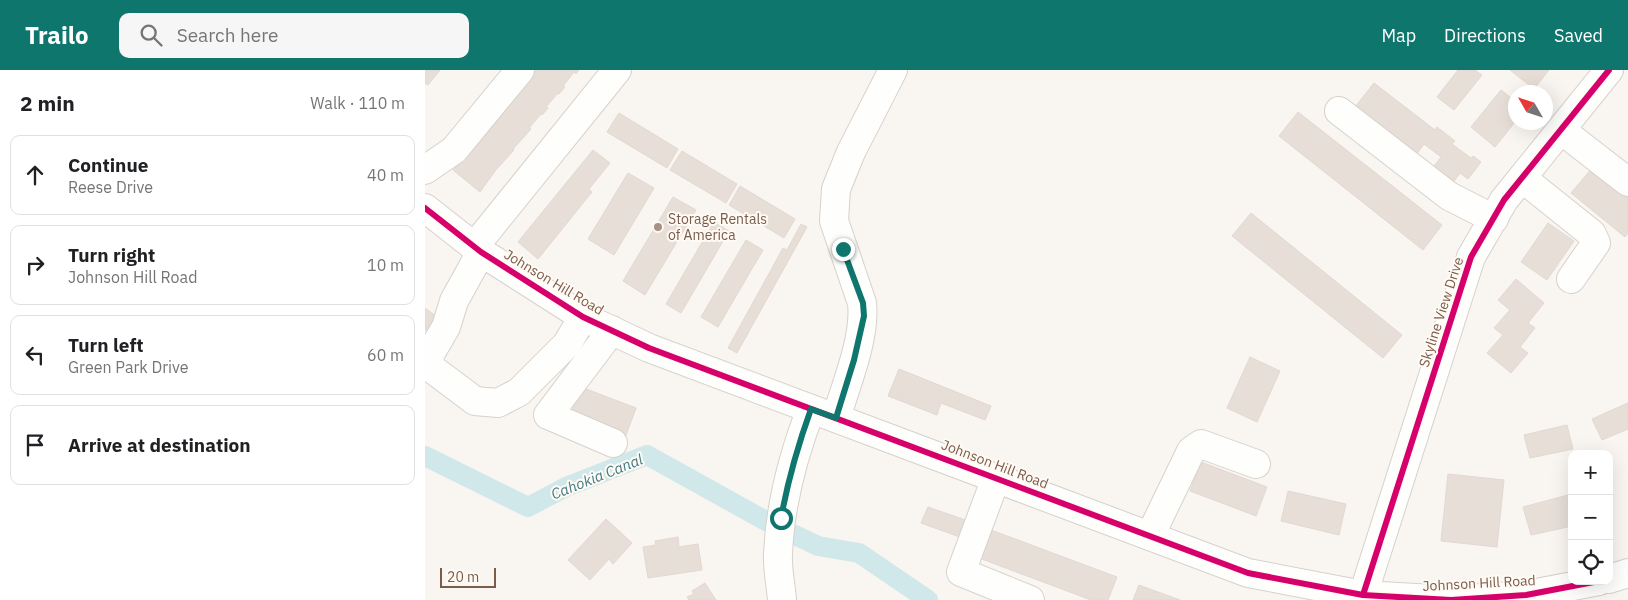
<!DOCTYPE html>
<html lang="en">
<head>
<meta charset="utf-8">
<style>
  body { margin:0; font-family:"IBM Plex Sans",sans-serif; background:#f6f6f6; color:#202124 }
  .controls { position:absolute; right:15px; bottom:15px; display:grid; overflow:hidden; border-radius:10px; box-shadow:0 5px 20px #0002 }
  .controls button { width:45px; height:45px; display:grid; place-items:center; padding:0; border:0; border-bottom:1px solid #e0e0e0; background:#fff; color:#202124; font:25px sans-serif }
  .compass { position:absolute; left:1083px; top:15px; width:45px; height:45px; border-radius:50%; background:#fff; box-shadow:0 5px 20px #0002; rotate:309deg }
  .scale { position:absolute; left:15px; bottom:12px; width:56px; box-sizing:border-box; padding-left:5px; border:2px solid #7a5c4d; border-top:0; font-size:14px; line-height:18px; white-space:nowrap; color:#7a5c4d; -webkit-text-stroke:4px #fffaf3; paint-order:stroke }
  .stop { position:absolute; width:15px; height:15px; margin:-11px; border:4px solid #0f766e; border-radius:50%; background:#fff }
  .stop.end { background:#0f766e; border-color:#fff; box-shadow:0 1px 5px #0008 }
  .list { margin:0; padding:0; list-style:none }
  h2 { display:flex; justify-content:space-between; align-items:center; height:65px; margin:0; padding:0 20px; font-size:21px }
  h2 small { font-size:16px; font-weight:400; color:#757577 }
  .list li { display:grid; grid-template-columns:32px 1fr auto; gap:15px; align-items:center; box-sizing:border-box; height:80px; margin:0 10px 10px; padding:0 10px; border:1px solid #e0e0e0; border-radius:10px }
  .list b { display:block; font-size:19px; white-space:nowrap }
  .list p { margin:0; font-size:16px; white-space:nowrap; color:#757577 }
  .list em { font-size:16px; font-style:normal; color:#757577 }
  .icon { flex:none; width:28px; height:28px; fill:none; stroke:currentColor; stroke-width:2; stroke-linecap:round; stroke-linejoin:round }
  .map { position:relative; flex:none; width:1203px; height:530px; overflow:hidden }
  header { display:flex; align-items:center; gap:30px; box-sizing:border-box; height:70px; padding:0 25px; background:#0f766e; color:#fff }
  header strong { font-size:24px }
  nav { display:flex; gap:28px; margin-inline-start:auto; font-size:18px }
  .search { width:350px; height:45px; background:#f6f6f6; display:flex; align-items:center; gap:12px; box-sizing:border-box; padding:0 18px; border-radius:10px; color:#757577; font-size:19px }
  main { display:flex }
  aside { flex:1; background:#fff }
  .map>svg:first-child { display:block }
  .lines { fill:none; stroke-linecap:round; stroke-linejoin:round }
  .canal { stroke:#d0e8ea; stroke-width:20 }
  .building { fill:#e6ded7; stroke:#e2d8d2 }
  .minor-casing { stroke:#d7d1cb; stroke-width:30 }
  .minor { stroke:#fefefd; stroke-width:28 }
  .cycleway-casing { stroke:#fffaf3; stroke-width:9 }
  .cycleway { stroke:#d6006c; stroke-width:6 }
  .route { stroke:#0f766e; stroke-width:6 }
  .poi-dot { fill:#a69286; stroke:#fffaf3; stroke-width:2 }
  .labels { text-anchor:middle; stroke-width:4; stroke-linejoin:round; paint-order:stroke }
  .poi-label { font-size:14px; fill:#7a5c4d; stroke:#fffaf3; text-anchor:start }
  .street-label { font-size:14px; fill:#7a5c4d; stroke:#fffaf3 }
  .water-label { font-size:15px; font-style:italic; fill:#437c86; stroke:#fffaf3 }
</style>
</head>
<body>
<header>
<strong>Trailo</strong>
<div class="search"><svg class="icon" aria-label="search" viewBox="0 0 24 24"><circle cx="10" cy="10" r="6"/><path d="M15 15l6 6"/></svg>Search here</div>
<nav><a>Map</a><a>Directions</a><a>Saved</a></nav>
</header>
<main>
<aside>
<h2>2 min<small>Walk · 110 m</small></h2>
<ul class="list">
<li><svg class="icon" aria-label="ahead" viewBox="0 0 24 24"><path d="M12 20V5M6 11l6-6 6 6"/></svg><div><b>Continue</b><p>Reese Drive</p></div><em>40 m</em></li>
<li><svg class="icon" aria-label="right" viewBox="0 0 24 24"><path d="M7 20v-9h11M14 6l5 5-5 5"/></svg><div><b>Turn right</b><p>Johnson Hill Road</p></div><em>10 m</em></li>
<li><svg class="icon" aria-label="left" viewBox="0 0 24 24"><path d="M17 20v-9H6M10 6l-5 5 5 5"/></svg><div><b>Turn left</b><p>Green Park Drive</p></div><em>60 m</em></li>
<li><svg class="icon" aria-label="arrive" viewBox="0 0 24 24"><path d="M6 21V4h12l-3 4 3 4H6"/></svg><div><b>Arrive at destination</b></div></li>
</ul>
</aside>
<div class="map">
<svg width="1203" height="530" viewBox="0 0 1203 530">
  <rect width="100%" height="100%" fill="#f9f5f0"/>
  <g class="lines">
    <g class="canal">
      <polyline points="0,386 103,437 141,417 222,385 341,451"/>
      <polyline points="370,465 393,476 434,483 503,530"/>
    </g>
  </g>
  <g class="building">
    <polygon points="0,0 15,0 3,15 0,13"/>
    <polygon points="109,0 154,0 151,4 149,2 138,16 140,17 134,24 133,23 121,37 123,38 117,45 116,44 104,58 106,59 88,79 89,80 70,101 55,122 28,100"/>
    <polygon points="1033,0 1050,0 1057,5 1029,40 1012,27"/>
    <polygon points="1085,0 1124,0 1109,19"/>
    <polygon points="949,13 1010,60 1012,57 1030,71 1027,74 1046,88 1048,86 1056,92 1043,109 1035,103 1027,114 1007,99 1016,87 999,74 991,85 930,37"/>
    <polygon points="1076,20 1090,31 1090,52 1070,77 1046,57"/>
    <polygon points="873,42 1017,155 998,180 854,66"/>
    <polygon points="194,43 253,79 242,98 182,62"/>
    <polygon points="168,80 185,93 164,119 167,122 113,189 93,172"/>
    <polygon points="257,81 312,114 301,133 245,100"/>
    <polygon points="1168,97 1203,126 1203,163 1200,167 1146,123"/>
    <polygon points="203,103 229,118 189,185 163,169"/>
    <polygon points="315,116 370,149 359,168 304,135"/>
    <polygon points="248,127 271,140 220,225 198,211"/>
    <polygon points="826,143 977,265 958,288 807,166"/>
    <polygon points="289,152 304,161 256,243 241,234"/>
    <polygon points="1123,153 1149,171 1122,210 1096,192"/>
    <polygon points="376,154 382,157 312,283 303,278 358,178 362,180"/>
    <polygon points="321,170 338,180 293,257 276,247"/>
    <polygon points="1091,209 1119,233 1103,253 1110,258 1095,277 1103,283 1086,303 1062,283 1078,265 1069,258 1085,240 1073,230"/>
    <polygon points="0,238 12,247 0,261"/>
    <polygon points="825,287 855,301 832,352 802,338"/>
    <polygon points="474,299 566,336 560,350 516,333 512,345 463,326"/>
    <polygon points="156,317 211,338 200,368 145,347"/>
    <polygon points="1203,333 1203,359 1177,370 1167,349"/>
    <polygon points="1142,355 1148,379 1105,388 1099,365"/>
    <polygon points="776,392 842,417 831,446 765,421"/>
    <polygon points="1023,404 1079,410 1072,477 1016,471"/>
    <polygon points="863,421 921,434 914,465 856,451"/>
    <polygon points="1143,425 1147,440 1147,456 1106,465 1098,437"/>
    <polygon points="503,437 549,453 543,470 496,453"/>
    <polygon points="181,449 207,473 188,494 184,489 165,510 143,490"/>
    <polygon points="566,460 692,507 683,530 666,530 554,488"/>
    <polygon points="253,467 254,477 273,474 277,500 223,508 218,477 231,475 230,471"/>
    <polygon points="280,513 291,530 264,530 262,527 269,524 267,521"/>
    <polygon points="714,515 755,530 708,530"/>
  </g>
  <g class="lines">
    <defs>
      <g id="minor">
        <polyline points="914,41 1024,126 1069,149"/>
        <polyline points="1136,60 1203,112"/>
        <polyline points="0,100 29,80 95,0"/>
        <polyline points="1097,108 1167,164 1171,173 1146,209"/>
        <polyline points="0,138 56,182 158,247 224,278 823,503 938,525 1026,530 1101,525 1174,511"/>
        <polyline points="49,177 192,0"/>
        <polyline points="56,182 29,231 21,257 4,286 6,298 50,331 73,333 94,322 142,274 158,247"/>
        <polyline points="187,260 123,345 188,373"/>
        <path d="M 411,348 C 421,315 441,267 437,233 L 409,151 L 411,119 L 426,82 L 468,0"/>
        <polyline points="571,408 536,502 605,530"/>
        <polyline points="725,466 766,381 776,374 831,394"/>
        <polyline points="1184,509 1203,503"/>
        <polyline points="938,525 1046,187 1079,130 1184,0"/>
        <path d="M 357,530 C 356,515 352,499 353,484 C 355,434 368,386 386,339"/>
      </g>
    </defs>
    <use href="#minor" class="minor-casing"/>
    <use href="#minor" class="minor"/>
    <defs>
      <g id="cycleway">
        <polyline points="0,138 56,182 158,247 224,278 823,503 938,525 1026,530 1101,525 1174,511"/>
        <polyline points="938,525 1046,187 1079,130 1184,0"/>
      </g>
    </defs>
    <use href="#cycleway" class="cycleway-casing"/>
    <use href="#cycleway" class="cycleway"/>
  </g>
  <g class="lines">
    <path class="route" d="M 356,448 C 363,410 373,375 386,339 L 411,348 L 429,290 L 439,246 L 438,233 L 418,179"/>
  </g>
  <circle class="poi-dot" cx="233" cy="157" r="5"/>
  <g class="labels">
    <g class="poi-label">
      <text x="243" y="154">Storage Rentals<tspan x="243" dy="16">of America</tspan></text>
    </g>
    <g class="street-label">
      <text transform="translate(129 212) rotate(31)" y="5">Johnson Hill Road</text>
      <text transform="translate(1016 242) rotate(-72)" y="5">Skyline View Drive</text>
      <text transform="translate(570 394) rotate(21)" y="5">Johnson Hill Road</text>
      <text transform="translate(1054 513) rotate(-3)" y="5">Johnson Hill Road</text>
    </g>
    <g class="water-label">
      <text transform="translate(172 407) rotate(-22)" y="5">Cahokia Canal</text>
    </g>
  </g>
</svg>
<div class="controls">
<button>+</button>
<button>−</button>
<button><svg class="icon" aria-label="locate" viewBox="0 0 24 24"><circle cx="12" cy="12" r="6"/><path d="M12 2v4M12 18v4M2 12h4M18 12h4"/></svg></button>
</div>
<svg class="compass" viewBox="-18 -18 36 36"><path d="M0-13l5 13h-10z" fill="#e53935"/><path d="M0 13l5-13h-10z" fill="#757577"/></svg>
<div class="scale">20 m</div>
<div class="stop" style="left:356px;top:448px"></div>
<div class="stop end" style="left:418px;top:179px"></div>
</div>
</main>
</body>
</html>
